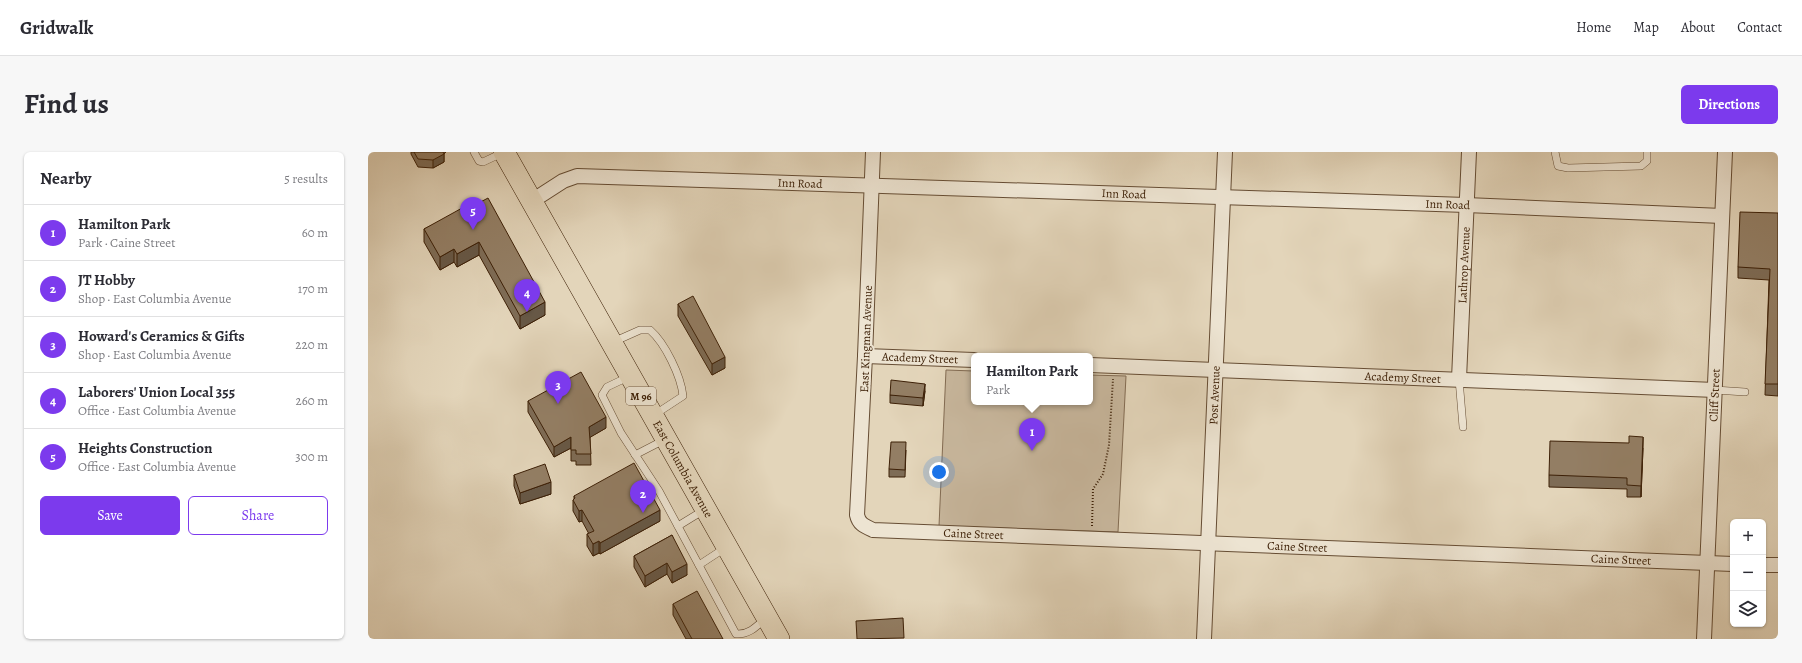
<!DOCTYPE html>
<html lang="en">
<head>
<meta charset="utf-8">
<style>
  body { margin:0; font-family:Alegreya,serif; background:#f7f7f7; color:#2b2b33 }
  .controls { position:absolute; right:12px; bottom:12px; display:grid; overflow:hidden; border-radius:6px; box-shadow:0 1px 3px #0004 }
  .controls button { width:36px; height:36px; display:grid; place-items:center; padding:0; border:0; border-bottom:1px solid #e1e1e2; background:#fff; color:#2b2b33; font:20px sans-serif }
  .you { position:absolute; left:571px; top:320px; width:14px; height:14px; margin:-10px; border:3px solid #fff; border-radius:50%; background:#1a73e8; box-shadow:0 0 0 6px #1a73e833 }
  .badge { display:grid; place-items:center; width:26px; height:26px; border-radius:50%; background:#7c3aed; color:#fff; font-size:13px; font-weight:700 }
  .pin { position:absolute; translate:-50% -33px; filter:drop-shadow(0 1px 2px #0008) }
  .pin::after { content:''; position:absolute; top:21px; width:14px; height:12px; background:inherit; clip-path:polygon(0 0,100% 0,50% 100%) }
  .popup { position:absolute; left:603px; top:201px; width:122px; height:52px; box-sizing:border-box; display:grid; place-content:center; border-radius:6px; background:#fff; filter:drop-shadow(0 1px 3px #0005); font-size:13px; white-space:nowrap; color:#7c7c81 }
  .popup b { font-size:15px; color:#2b2b33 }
  .popup::after { content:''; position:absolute; left:50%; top:100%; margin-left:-8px; border:8px solid transparent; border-top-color:#fff }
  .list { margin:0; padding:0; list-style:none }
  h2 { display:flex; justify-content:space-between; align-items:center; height:52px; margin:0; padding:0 16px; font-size:17px }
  h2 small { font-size:13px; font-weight:400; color:#7c7c81 }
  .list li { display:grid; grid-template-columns:26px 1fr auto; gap:12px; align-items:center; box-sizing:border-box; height:56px; padding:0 16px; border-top:1px solid #e1e1e2 }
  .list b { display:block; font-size:15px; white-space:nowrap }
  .list p { margin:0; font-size:13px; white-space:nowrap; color:#7c7c81 }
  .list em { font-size:13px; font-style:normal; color:#7c7c81 }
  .actions { display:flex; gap:8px; padding:12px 16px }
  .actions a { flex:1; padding:9px 0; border:1px solid #7c3aed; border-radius:6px; text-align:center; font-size:14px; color:#7c3aed }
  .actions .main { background:#7c3aed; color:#fff }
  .icon { flex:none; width:22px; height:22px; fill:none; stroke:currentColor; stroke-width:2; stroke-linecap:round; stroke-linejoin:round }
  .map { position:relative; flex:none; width:1410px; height:487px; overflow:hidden; border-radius:6px }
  header { display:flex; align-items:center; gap:24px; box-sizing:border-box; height:56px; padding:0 20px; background:#fff; border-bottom:1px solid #e1e1e2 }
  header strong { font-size:19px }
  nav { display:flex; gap:22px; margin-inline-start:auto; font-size:14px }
  .intro { display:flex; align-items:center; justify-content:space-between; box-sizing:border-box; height:96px; padding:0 24px }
  h1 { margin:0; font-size:28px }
  .button { padding:10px 18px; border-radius:6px; background:#7c3aed; color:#fff; font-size:14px; font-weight:700 }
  main { display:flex; gap:24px; padding:0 24px }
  aside { flex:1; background:#fff; border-radius:6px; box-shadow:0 1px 3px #0004 }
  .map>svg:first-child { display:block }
  .green { fill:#c7b69c; stroke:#826b52 }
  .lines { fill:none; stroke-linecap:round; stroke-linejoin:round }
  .service-casing { stroke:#664d34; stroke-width:8 }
  .minor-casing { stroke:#664d34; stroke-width:16 }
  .primary-casing { stroke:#3d2007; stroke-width:22 }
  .path { stroke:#3d2007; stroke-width:2; stroke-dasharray:1 2; stroke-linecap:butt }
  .service { stroke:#ede4d2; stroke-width:7 }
  .minor { stroke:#ede4d2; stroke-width:14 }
  .primary { stroke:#e3d5ba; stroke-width:21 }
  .wall { fill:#7e6c56; stroke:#3d2007 }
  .shaded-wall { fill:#675846; stroke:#3d2007 }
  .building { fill:#937e64; stroke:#3d2007 }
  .labels { text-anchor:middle; stroke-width:4; stroke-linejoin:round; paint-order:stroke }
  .shield { fill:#ede4d2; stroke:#725b44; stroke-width:1 }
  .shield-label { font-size:11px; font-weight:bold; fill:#3d2007 }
  .street-label { font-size:12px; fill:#3d2007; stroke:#ede4d2 }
</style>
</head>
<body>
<header>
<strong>Gridwalk</strong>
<nav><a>Home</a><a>Map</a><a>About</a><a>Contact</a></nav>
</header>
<div class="intro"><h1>Find us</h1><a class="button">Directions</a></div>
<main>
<aside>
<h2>Nearby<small>5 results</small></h2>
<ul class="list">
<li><span class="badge">1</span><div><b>Hamilton Park</b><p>Park · Caine Street</p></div><em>60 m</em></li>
<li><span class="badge">2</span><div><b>JT Hobby</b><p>Shop · East Columbia Avenue</p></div><em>170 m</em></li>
<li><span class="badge">3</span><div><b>Howard's Ceramics &amp; Gifts</b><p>Shop · East Columbia Avenue</p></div><em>220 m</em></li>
<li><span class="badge">4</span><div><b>Laborers' Union Local 355</b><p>Office · East Columbia Avenue</p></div><em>260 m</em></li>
<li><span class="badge">5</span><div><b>Heights Construction</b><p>Office · East Columbia Avenue</p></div><em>300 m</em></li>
</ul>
<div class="actions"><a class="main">Save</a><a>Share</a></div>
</aside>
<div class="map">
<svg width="1410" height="487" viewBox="0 0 1410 487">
  <rect width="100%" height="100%" fill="#e3d5ba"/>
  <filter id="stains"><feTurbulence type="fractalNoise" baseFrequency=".005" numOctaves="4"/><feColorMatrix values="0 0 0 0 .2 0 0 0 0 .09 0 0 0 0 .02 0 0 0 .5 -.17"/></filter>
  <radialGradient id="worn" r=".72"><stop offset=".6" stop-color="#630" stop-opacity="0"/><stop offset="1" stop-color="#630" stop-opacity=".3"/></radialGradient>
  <polygon class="green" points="578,218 606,219 606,250 722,250 722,223 758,224 750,380 571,374"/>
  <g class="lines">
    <defs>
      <g id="service">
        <polyline points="106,0 111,9 115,10 134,1"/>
        <polyline points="1187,0 1190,14 1200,16 1273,14 1279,9 1279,0"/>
        <path d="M 245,190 L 272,178 L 282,178 C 297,191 313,224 315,244 L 286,263"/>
        <path d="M 260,225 L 239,235 L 234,243 L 253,281 L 291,339 L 368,482 C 381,483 389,474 398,466"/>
        <polyline points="1091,227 1095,275"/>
        <polyline points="1347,238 1377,240"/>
        <polyline points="267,303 296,288"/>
        <polyline points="310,374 336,358"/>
        <polyline points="331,413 357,396"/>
      </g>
      <g id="minor">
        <path id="s1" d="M 505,0 L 497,204 L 489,363 C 491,372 496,374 505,378 L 1365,412"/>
        <path id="s2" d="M 164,49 L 195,29 L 209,24 L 1098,53 L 1354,64"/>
        <path id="s3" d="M 497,204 L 606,208"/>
        <path id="s4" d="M 722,213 L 1347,238"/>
        <path id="s5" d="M 1091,227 L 1101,0"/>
        <polyline points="1395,413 1410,413"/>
        <path id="s6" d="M 836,487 L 857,0"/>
        <path id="s7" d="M 1336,487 L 1357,0"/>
      </g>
      <g id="primary">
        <path id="s8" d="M 136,0 L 411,487"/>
      </g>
    </defs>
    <use href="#service" class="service-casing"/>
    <use href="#minor" class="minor-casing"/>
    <use href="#primary" class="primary-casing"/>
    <polyline class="path" points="724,374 725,337 735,322 741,293 745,227"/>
    <use href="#service" class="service"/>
    <use href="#minor" class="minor"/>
    <use href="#primary" class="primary"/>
  </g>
  <g class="wall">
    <polygon points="43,0 78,0 76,2 76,10 65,16 50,15 43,2"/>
    <polygon points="107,53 177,163 152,177 111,103 89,115 86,110 72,118 56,90 56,77"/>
    <polygon points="1410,61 1410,244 1397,243 1401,128 1370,126 1370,115"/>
    <polygon points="310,152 357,216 344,223 310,164"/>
    <polygon points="557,239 555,254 522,251 522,243"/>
    <polygon points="160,249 238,276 222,285 223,313 208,313 208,309 203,309 203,296 186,305 160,260"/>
    <polygon points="1275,296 1273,345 1259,345 1259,337 1181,335 1181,323"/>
    <polygon points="538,298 537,325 521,325 521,317"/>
    <polygon points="146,323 183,342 152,352 146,334"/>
    <polygon points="206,344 292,369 232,402 231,401 225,404 219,394 219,382 221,382 214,369 211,370 205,359 205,348 206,347"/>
    <polygon points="304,383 319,423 304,431 299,422 277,435 266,415 266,404"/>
    <polygon points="305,452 355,487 318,487 305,463"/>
  </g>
  <g class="shaded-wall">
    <polygon points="72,0 78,0 76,2 76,10 65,16 65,8"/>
    <polygon points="111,90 111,103 89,115 89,102"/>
    <polygon points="86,97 86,110 72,118 72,105"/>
    <polygon points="177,150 177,163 152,177 152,164"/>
    <polygon points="357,205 357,216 344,223 344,212"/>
    <polygon points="557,232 557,239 555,254 555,246"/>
    <polygon points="238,265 238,276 221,286 221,275"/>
    <polygon points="203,285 203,296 186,305 186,295"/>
    <polygon points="1275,285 1275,296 1273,345 1273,334"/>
    <polygon points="183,330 183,342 152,352 152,341"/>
    <polygon points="214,358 214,369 211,370 211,359"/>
    <polygon points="292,358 292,369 232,402 232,391"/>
    <polygon points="231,389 231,401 225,404 225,392"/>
    <polygon points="299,411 299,422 277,435 277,424"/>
    <polygon points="319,412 319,423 304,431 304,420"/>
  </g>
  <g class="building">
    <polygon points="46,0 75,0 76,2 65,8 50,7"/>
    <polygon points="120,46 177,150 152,164 111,90 89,102 86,97 72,105 56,77 105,50 107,53"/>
    <polygon points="1372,60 1410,61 1410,232 1397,232 1402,117 1370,115"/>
    <polygon points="325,144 357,205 344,212 310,152"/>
    <polygon points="213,220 238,265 221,275 223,302 208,302 208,298 203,298 203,285 186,295 160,249"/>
    <polygon points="523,228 557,232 555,246 522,243"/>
    <polygon points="1261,284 1275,285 1273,334 1259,333 1259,326 1181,323 1182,289 1261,291"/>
    <polygon points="523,290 538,290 537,318 521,317"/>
    <polygon points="266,311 292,358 232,391 231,389 225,392 219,382 226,379 214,358 211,359 205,348 207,346 206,344"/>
    <polygon points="177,312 183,330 152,341 146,323"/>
    <polygon points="304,383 319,412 304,420 299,411 277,424 266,404"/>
    <polygon points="329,439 355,487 324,487 305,452"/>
    <polygon points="535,466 536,486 489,487 488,469"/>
  </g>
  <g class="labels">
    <rect class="shield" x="258" y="235" width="30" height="18" rx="3"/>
    <g class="shield-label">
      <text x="273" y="248">M 96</text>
    </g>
    <g class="street-label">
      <text dy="4" stroke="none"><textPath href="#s2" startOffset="275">Inn Road</textPath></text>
      <text dy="4" stroke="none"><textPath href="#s2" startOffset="599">Inn Road</textPath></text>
      <text dy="4" stroke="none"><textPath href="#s2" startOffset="923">Inn Road</textPath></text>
      <text dy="4" stroke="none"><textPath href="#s5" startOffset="114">Lathrop Avenue</textPath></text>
      <text transform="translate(498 187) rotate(-88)" y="4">East Kingman Avenue</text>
      <text dy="4" stroke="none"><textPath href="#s3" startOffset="55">Academy Street</textPath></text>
      <text dy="4" stroke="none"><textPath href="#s4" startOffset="313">Academy Street</textPath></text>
      <text dy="4" stroke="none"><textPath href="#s6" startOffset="244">Post Avenue</textPath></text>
      <text dy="4" stroke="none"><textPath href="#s7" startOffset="244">Cliff Street</textPath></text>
      <text dy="4" stroke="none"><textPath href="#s8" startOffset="364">East Columbia Avenue</textPath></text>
      <text dy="4" stroke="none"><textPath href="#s1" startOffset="487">Caine Street</textPath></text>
      <text dy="4" stroke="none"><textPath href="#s1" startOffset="811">Caine Street</textPath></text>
      <text dy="4" stroke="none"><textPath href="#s1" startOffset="1135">Caine Street</textPath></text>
    </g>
  </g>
  <rect width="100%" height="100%" filter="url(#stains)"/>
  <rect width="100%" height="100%" fill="url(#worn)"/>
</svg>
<div class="controls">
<button>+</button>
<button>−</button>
<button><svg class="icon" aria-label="layers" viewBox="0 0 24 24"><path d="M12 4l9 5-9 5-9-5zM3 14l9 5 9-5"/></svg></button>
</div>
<div class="you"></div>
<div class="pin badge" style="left:664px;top:299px">1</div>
<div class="popup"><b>Hamilton Park</b>Park</div>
<div class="pin badge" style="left:275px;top:361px">2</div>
<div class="pin badge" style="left:190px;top:252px">3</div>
<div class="pin badge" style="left:159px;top:160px">4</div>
<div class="pin badge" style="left:105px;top:78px">5</div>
</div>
</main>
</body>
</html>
